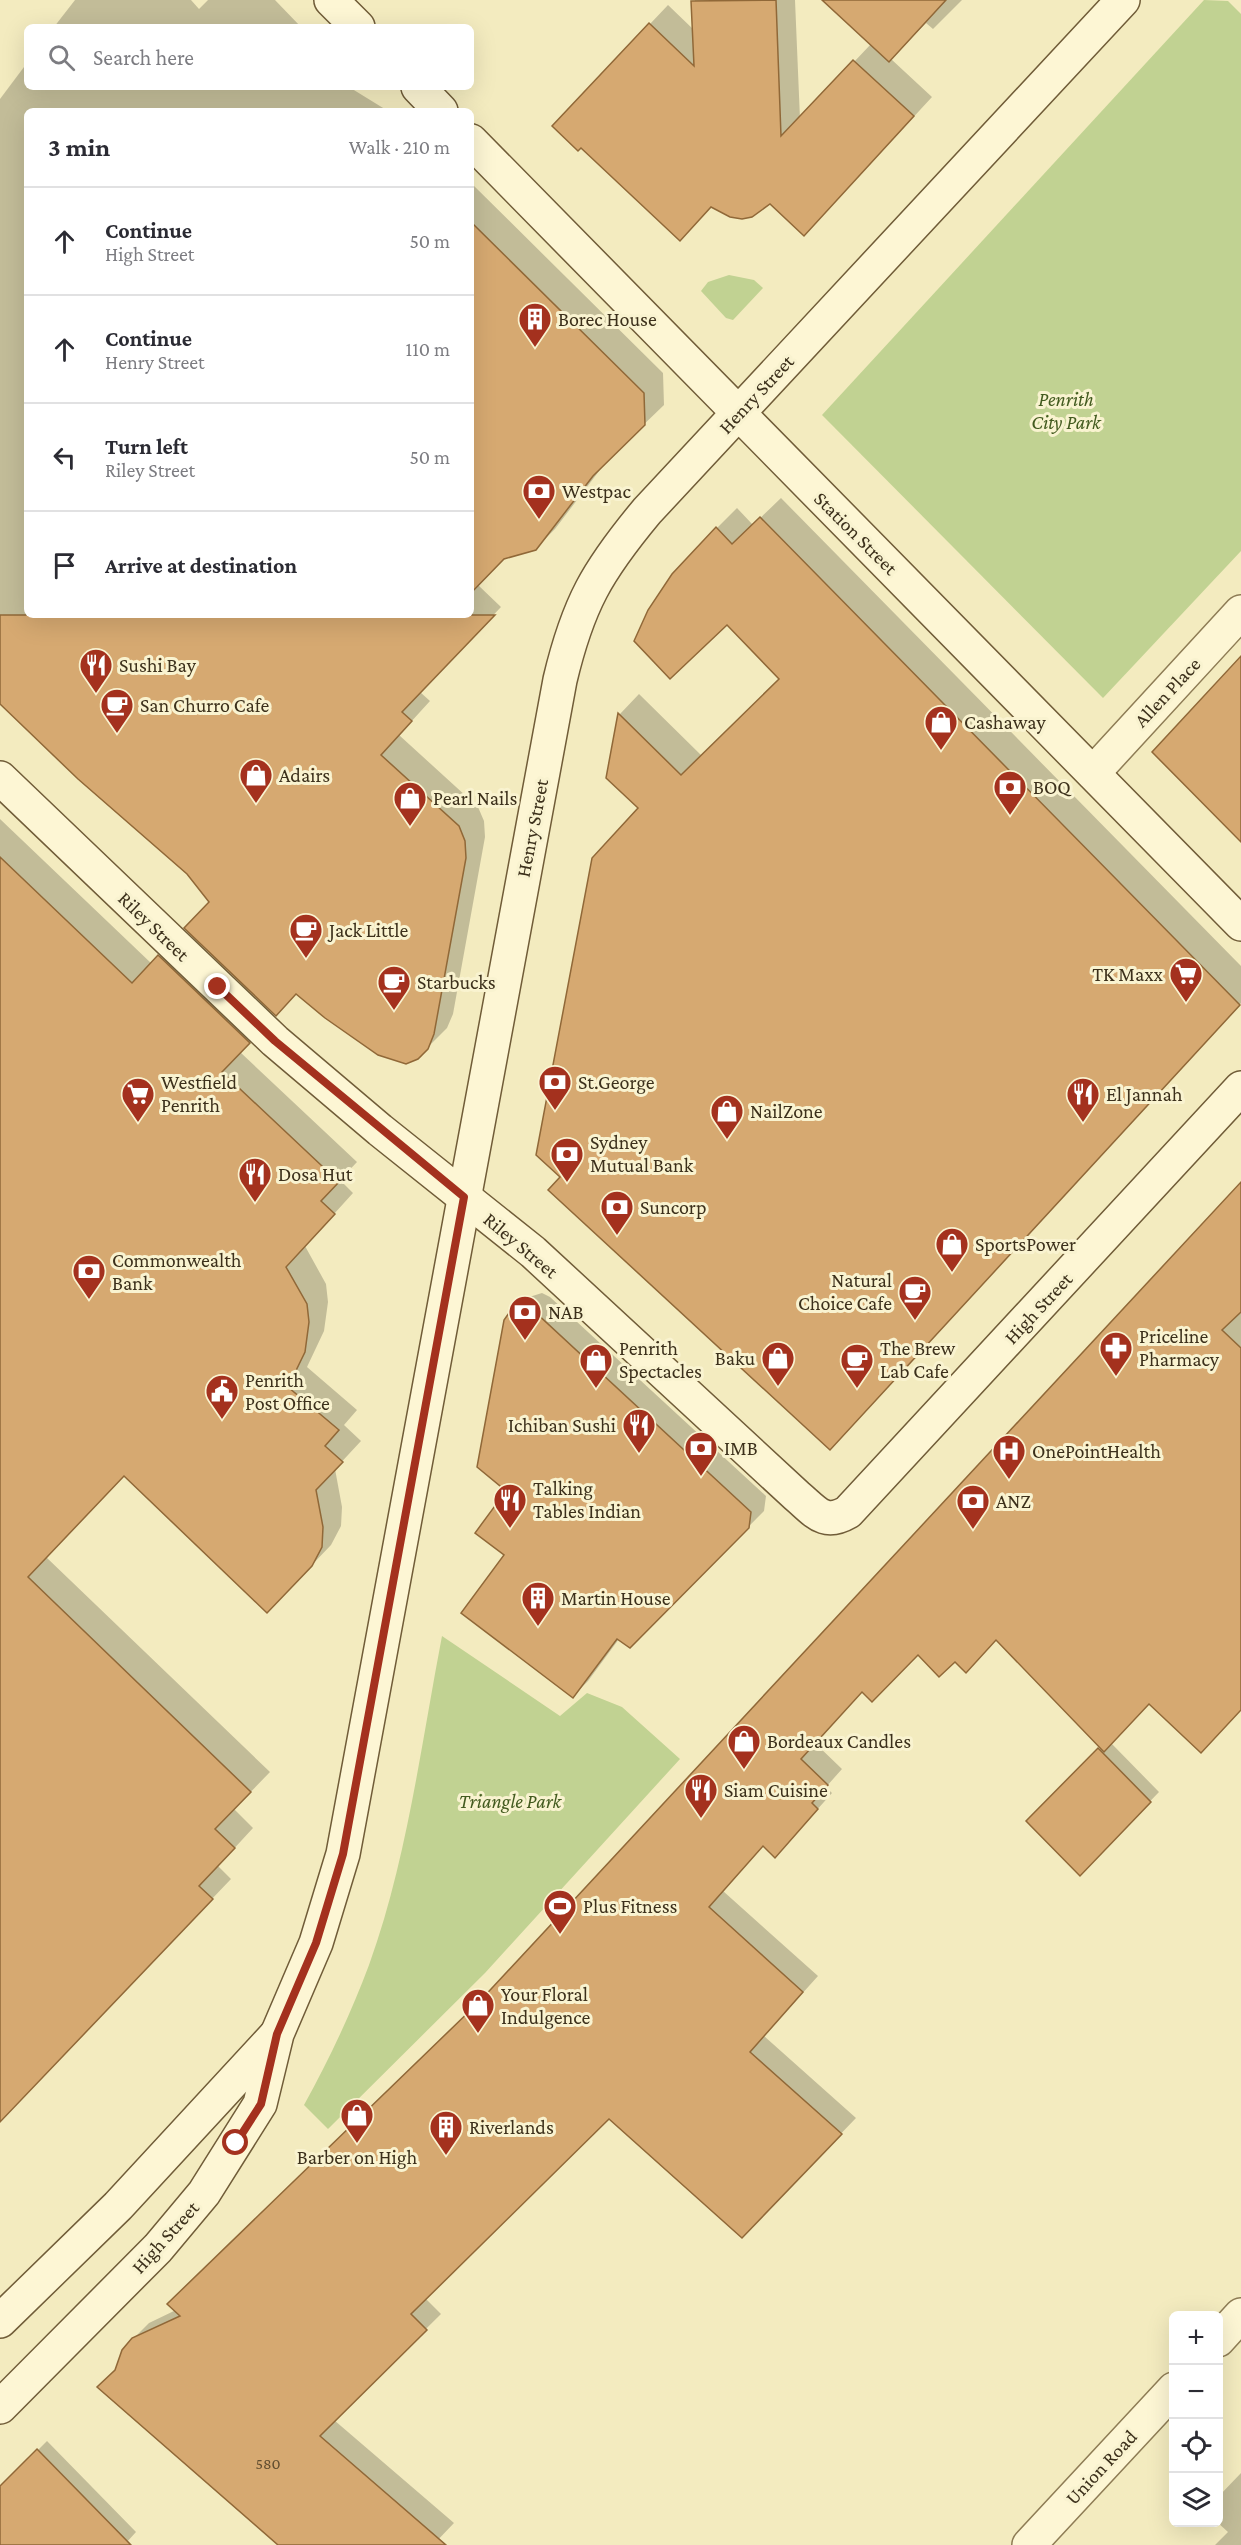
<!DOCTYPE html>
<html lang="en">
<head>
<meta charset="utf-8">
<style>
  body { margin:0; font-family:"Crimson Pro",serif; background:#f2f2f3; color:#2b2b33 }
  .controls { position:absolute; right:18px; bottom:18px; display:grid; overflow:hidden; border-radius:9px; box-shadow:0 6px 24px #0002 }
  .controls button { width:54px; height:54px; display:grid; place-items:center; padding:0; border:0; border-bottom:2px solid #e1e1e2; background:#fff; color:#2b2b33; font:30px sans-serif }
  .stop { position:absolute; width:18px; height:18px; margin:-14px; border:4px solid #a4311e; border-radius:50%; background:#fff }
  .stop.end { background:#a4311e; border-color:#fff; box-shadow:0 2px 6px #0008 }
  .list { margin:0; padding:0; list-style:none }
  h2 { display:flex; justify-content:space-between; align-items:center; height:78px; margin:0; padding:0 24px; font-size:26px }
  h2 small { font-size:20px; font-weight:400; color:#7c7c81 }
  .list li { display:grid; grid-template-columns:39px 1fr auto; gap:18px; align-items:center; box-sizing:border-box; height:108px; padding:0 24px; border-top:2px solid #e1e1e2 }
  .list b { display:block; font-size:22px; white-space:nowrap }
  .list p { margin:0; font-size:20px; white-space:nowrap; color:#7c7c81 }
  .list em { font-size:20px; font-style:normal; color:#7c7c81 }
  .icon { flex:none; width:33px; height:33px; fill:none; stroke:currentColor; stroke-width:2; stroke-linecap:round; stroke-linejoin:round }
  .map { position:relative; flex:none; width:1241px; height:2545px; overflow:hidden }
  .search { position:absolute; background:#fff; box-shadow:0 6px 24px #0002; left:24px; top:24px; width:450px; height:66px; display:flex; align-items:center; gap:15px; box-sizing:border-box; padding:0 21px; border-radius:9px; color:#7c7c81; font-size:22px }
  .panel { position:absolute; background:#fff; box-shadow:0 6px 24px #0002; left:24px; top:108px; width:450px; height:510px; border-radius:9px }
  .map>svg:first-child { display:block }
  .green { fill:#c1d292 }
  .shadow { fill:#0003 }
  .building { fill:#d6a971; stroke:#906838; stroke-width:1.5 }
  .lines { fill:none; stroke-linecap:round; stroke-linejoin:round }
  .street-casing { stroke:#8e7c55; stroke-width:36 }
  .secondary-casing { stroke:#705c38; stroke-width:36 }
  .street { stroke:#fdf6d4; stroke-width:33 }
  .secondary { stroke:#fdf6d4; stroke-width:33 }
  .route { stroke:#a4311e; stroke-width:8 }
  .labels { text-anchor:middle; stroke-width:6; stroke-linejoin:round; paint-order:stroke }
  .number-label { font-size:16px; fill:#624e30 }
  .poi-label { font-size:20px; fill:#3c301b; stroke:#f9f3d0; text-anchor:start }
  .street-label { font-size:20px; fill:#3c301b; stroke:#f9f3d0 }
  .park-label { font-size:20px; font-style:italic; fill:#435b1f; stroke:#f9f3d0 }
</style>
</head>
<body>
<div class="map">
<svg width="1241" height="2545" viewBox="0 0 1241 2545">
  <rect width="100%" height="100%" fill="#f3ebbf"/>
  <g class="green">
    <polygon points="1204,0 1228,1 1241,14 1241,551 1103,698 822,415"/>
    <polygon points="729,275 754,280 763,288 733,320 726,318 701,291 708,282"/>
    <path d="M 442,1636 L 560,1716 L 587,1693 L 622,1707 L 680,1759 L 485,1973 L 328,2129 L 304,2105 C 329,2060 351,2013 369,1965 C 407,1860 421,1745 442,1636 Z"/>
  </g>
  <g class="shadow">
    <polygon points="75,0 191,0 199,9 208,0 275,0 301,27 54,27"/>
    <polygon points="695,0 795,0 800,119 871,44 824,0 962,0 933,29 926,23 891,59 932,97 823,215 770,202 712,206 680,239 650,24 668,5 694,30"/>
    <polygon points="27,63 27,87 349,87 388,111 27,111 27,615 471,615 471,183 663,373 664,405 609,458 555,529 535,549 504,557 478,585 501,607 420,692 430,701 399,735 478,807 484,821 485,837 453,1014 447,1028 417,1058 406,1062 393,1060 365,1046 211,902 188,873 0,703 0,99"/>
    <polygon points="781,498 1241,966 1241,1003 850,1428 562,1177 641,808 608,777 620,714 639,694 702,756 781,679 717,528 737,508 753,525"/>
    <polygon points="0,819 152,964 179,937 268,1022 240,1052 357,1162 340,1180 353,1193 305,1246 326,1284 328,1302 324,1331 307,1367 357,1410 344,1425 361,1441 335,1469 342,1507 341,1526 331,1545 286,1592 125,1475 46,1557 270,1772 234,1809 253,1828 218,1866 231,1879 0,2121"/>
    <polygon points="1241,1185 1241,1709 1149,1703 1111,1743 1159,1792 1080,1874 1028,1821 1102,1747 997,1639 955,1659 918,1653 862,1690 815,1743 842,1769 826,1787 832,1793 790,1840 764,1845 723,1891 818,1976 764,2036 856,2118 757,2221 609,2117 425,2298 441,2314 334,2420 454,2523 433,2545 280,2545 116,2371 133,2339 149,2323 176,2310 485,1998"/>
    <polygon points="542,1293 550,1297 766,1496 764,1511 630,1646 619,1639 588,1681 573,1696 506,1555 510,1314 526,1298"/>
    <polygon points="47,2441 136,2532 126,2543 128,2545 0,2545 0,2488"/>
    <polygon points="1241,2473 1241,2545 1215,2545 1228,2532 1217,2522 1218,2497"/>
  </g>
  <g class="building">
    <polygon points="776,0 781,136 853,60 914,116 804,236 770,204 752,217 742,219 730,217 711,207 680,241 581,148 578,151 552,126 649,23 694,66 691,1"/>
    <polygon points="822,0 946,0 889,62"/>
    <polygon points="471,222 644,393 645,425 593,476 536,550 504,559 471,593"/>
    <polygon points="760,517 1240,1005 830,1450 548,1190 560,1177 536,1155 592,858 638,808 606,778 618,713 681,775 779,679 727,625 670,679 634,641 648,610 672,574 716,527 732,544"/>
    <polygon points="0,615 495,615 402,712 412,721 381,755 459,826 465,841 466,858 434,1034 428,1049 418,1059 406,1064 378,1055 325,1018 296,994 276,1016 184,928 209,902 187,874 78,779 0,704"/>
    <polygon points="1241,656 1241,842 1152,752"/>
    <polygon points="0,857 132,983 158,955 250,1043 222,1072 339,1182 321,1201 335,1214 286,1267 307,1304 309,1322 305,1352 288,1387 339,1430 325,1446 343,1462 316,1490 323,1527 322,1547 312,1566 267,1613 124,1476 28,1577 251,1792 215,1829 235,1848 199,1886 213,1899 0,2122"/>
    <polygon points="1241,1182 1241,1312 1222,1330 1241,1348 1241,1710 1201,1753 1149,1704 1104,1752 996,1640 966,1673 955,1662 939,1677 918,1655 872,1702 862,1692 801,1759 828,1785 812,1803 818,1809 775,1858 763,1846 709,1907 803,1992 750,2052 842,2134 742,2238 609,2119 411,2314 427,2330 320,2436 446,2545 278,2545 97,2387 115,2370 122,2350 132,2338 180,2316 167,2304 479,2002"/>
    <polygon points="526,1308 535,1312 751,1512 749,1528 630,1648 617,1639 573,1698 461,1613 504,1555 475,1533 506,1491 477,1467 504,1320 509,1313"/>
    <polygon points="1098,1748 1151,1802 1080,1876 1026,1821"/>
    <polygon points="37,2449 131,2545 0,2545 0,2486"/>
  </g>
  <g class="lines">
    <defs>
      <g id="street">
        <polyline points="1093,773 1241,612"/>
        <polyline points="1218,2340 1241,2315"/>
        <polyline points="1029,2545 1174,2389"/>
      </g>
      <g id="secondary">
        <polyline points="331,0 358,27"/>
        <polyline points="418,87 441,111"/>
        <polyline points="471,141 1241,924"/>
        <path d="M 0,778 L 275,1041 L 380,1130 L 533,1252 L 797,1496 C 816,1512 824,1526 848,1512 L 1241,1088"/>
        <polyline points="0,2321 118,2206 276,2035"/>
        <path d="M 0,2407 L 158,2248 L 204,2193 L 260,2104 L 277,2034 L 316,1943 L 343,1854 L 560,680 C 578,604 597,571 647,511 L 1123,0"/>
      </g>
    </defs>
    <use href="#street" class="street-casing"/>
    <use href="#secondary" class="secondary-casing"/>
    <use href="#street" class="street"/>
    <use href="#secondary" class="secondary"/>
  </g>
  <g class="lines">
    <polyline class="route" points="218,987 275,1041 464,1197 343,1854 316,1943 277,2034 261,2104 236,2143"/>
  </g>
  <defs>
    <symbol id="building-pin" viewBox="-11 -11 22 30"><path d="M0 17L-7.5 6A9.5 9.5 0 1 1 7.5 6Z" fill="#a4311e" stroke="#f9f3d0"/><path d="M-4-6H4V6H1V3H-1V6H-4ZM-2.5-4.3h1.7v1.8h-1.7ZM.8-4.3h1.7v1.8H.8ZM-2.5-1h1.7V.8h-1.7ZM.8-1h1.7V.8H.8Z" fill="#fff"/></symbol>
    <symbol id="bank-pin" viewBox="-11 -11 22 30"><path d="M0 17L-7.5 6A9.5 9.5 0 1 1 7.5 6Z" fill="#a4311e" stroke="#f9f3d0"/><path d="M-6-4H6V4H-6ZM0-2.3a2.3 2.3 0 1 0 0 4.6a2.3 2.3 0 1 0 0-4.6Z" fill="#fff"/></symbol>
    <symbol id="restaurant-pin" viewBox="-11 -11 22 30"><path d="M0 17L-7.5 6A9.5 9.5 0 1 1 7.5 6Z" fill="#a4311e" stroke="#f9f3d0"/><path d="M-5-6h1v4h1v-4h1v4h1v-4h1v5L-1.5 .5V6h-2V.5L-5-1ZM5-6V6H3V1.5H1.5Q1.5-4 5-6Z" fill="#fff"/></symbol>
    <symbol id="cafe-pin" viewBox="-11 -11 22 30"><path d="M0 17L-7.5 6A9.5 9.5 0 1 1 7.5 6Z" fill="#a4311e" stroke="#f9f3d0"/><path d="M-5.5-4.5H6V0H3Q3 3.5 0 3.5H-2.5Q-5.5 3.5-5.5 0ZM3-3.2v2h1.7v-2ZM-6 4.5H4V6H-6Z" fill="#fff"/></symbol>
    <symbol id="shop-pin" viewBox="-11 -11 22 30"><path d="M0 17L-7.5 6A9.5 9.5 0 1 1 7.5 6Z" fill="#a4311e" stroke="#f9f3d0"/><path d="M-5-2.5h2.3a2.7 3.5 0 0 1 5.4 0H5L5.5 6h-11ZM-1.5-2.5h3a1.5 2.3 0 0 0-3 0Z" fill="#fff"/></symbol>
    <symbol id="supermarket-pin" viewBox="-11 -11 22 30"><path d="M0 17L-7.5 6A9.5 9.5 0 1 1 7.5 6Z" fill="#a4311e" stroke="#f9f3d0"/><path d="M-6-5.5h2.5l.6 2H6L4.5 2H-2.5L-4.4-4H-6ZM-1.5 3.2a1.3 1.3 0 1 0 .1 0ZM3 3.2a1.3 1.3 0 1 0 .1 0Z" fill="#fff"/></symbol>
    <symbol id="pharmacy-pin" viewBox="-11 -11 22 30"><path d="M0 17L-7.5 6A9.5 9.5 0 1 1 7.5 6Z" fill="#a4311e" stroke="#f9f3d0"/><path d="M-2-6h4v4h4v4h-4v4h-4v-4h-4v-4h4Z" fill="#fff"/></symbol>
    <symbol id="civic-pin" viewBox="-11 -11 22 30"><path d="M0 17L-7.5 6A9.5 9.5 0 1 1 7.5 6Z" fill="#a4311e" stroke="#f9f3d0"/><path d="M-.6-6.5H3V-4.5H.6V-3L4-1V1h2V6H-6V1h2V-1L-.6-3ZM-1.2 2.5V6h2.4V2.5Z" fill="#fff"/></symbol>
    <symbol id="hospital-pin" viewBox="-11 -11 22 30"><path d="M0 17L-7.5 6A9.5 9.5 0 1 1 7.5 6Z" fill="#a4311e" stroke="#f9f3d0"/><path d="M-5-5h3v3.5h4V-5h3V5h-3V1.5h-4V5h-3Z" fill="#fff"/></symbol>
    <symbol id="stadium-pin" viewBox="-11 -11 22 30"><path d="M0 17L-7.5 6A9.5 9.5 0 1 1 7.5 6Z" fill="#a4311e" stroke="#f9f3d0"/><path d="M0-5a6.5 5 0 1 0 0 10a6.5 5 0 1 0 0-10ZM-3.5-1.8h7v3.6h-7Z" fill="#fff"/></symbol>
  </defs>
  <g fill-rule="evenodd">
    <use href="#building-pin" x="516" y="300" width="38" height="52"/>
    <use href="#bank-pin" x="520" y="472" width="38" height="52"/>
    <use href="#restaurant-pin" x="77" y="646" width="38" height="52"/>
    <use href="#cafe-pin" x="98" y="686" width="38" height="52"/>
    <use href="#shop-pin" x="922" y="703" width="38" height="52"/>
    <use href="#shop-pin" x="237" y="756" width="38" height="52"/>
    <use href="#bank-pin" x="991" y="768" width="38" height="52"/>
    <use href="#shop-pin" x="391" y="779" width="38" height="52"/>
    <use href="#cafe-pin" x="287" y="911" width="38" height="52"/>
    <use href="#supermarket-pin" x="1167" y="955" width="38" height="52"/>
    <use href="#cafe-pin" x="375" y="963" width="38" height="52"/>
    <use href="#bank-pin" x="536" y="1063" width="38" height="52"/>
    <use href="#supermarket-pin" x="119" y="1075" width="38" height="52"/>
    <use href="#restaurant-pin" x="1064" y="1075" width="38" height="52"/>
    <use href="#shop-pin" x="708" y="1092" width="38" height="52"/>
    <use href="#bank-pin" x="548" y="1135" width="38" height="52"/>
    <use href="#restaurant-pin" x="236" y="1155" width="38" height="52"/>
    <use href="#bank-pin" x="598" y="1188" width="38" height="52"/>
    <use href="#shop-pin" x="933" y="1225" width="38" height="52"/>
    <use href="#bank-pin" x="70" y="1252" width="38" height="52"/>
    <use href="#cafe-pin" x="896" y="1273" width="38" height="52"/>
    <use href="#bank-pin" x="506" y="1293" width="38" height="52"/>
    <use href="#pharmacy-pin" x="1097" y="1329" width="38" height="52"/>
    <use href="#shop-pin" x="759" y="1339" width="38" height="52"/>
    <use href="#shop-pin" x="577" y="1341" width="38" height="52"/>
    <use href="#cafe-pin" x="838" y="1341" width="38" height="52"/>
    <use href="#civic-pin" x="203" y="1372" width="38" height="52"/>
    <use href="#restaurant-pin" x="620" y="1406" width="38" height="52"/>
    <use href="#bank-pin" x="682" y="1429" width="38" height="52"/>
    <use href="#hospital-pin" x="990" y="1432" width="38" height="52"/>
    <use href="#restaurant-pin" x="491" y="1481" width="38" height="52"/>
    <use href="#bank-pin" x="954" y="1482" width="38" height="52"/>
    <use href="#building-pin" x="519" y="1579" width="38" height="52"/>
    <use href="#shop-pin" x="725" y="1722" width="38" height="52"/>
    <use href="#restaurant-pin" x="682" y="1771" width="38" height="52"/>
    <use href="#stadium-pin" x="541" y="1887" width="38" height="52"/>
    <use href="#shop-pin" x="459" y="1986" width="38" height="52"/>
    <use href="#shop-pin" x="338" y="2096" width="38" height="52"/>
    <use href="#building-pin" x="427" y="2108" width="38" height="52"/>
  </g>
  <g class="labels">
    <g class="number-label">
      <text x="268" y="2469">580</text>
    </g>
    <g class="poi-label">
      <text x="558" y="326">Borec House</text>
      <text x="562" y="498">Westpac</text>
      <text x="119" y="672">Sushi Bay</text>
      <text x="140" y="712">San Churro Cafe</text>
      <text x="964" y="729">Cashaway</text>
      <text x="279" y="782">Adairs</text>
      <text x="1033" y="794">BOQ</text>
      <text x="433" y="805">Pearl Nails</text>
      <text x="329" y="937">Jack Little</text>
      <text x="1163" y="981" text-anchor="end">TK Maxx</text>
      <text x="417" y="989">Starbucks</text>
      <text x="161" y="1089">Westfield<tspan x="161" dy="23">Penrith</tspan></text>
      <text x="578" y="1089">St.George</text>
      <text x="1106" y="1101">El Jannah</text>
      <text x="750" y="1118">NailZone</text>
      <text x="590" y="1149">Sydney<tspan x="590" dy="23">Mutual Bank</tspan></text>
      <text x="278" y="1181">Dosa Hut</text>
      <text x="640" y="1214">Suncorp</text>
      <text x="975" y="1251">SportsPower</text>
      <text x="112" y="1267">Commonwealth<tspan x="112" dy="23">Bank</tspan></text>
      <text x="892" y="1287" text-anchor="end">Natural<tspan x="892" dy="23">Choice Cafe</tspan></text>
      <text x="548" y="1319">NAB</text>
      <text x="1139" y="1343">Priceline<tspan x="1139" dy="23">Pharmacy</tspan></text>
      <text x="619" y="1355">Penrith<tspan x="619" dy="23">Spectacles</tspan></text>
      <text x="880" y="1355">The Brew<tspan x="880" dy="23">Lab Cafe</tspan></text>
      <text x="755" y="1365" text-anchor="end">Baku</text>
      <text x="245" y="1387">Penrith<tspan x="245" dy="23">Post Office</tspan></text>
      <text x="616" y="1432" text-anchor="end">Ichiban Sushi</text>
      <text x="724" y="1455">IMB</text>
      <text x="1032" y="1458">OnePointHealth</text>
      <text x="533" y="1495">Talking<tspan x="533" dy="23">Tables Indian</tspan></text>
      <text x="996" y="1508">ANZ</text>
      <text x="561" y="1605">Martin House</text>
      <text x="767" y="1748">Bordeaux Candles</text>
      <text x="724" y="1797">Siam Cuisine</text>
      <text x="583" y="1913">Plus Fitness</text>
      <text x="501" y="2001">Your Floral<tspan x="501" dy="23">Indulgence</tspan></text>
      <text x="469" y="2134">Riverlands</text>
      <text x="357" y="2164" text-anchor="middle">Barber on High</text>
    </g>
    <g class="street-label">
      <text transform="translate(756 394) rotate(-47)" y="7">Henry Street</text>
      <text transform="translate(856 533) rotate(45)" y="7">Station Street</text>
      <text transform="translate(1167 692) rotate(-47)" y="7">Allen Place</text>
      <text transform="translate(532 828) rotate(-79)" y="7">Henry Street</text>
      <text transform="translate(154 926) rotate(44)" y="7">Riley Street</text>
      <text transform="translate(521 1245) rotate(40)" y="7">Riley Street</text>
      <text transform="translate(1038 1308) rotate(-47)" y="7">High Street</text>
      <text transform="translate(165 2237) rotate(-48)" y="7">High Street</text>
      <text transform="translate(1101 2467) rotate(-47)" y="7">Union Road</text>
    </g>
    <g class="park-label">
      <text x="1066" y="406">Penrith<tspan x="1066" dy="23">City Park</tspan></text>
      <text x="510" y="1808">Triangle Park</text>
    </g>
  </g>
</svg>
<div class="controls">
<button>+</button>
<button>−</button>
<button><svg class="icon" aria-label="locate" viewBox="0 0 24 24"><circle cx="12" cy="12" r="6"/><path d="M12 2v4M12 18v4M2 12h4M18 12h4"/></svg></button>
<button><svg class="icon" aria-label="layers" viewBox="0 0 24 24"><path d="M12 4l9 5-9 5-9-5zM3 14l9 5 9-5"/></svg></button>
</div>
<div class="stop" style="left:236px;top:2143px"></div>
<div class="stop end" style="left:218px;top:987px"></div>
<div class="search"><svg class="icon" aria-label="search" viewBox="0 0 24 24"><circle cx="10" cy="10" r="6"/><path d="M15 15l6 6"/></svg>Search here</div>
<section class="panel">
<h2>3 min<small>Walk · 210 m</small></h2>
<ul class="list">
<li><svg class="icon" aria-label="ahead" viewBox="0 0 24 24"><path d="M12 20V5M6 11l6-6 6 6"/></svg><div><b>Continue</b><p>High Street</p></div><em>50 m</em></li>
<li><svg class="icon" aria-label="ahead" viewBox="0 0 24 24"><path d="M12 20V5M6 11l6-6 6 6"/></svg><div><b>Continue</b><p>Henry Street</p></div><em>110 m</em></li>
<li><svg class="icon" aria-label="left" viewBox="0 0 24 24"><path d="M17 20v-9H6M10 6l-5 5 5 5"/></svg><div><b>Turn left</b><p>Riley Street</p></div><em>50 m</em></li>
<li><svg class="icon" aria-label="arrive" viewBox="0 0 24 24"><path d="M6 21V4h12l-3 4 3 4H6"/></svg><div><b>Arrive at destination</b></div></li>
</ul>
</section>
</div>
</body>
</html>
